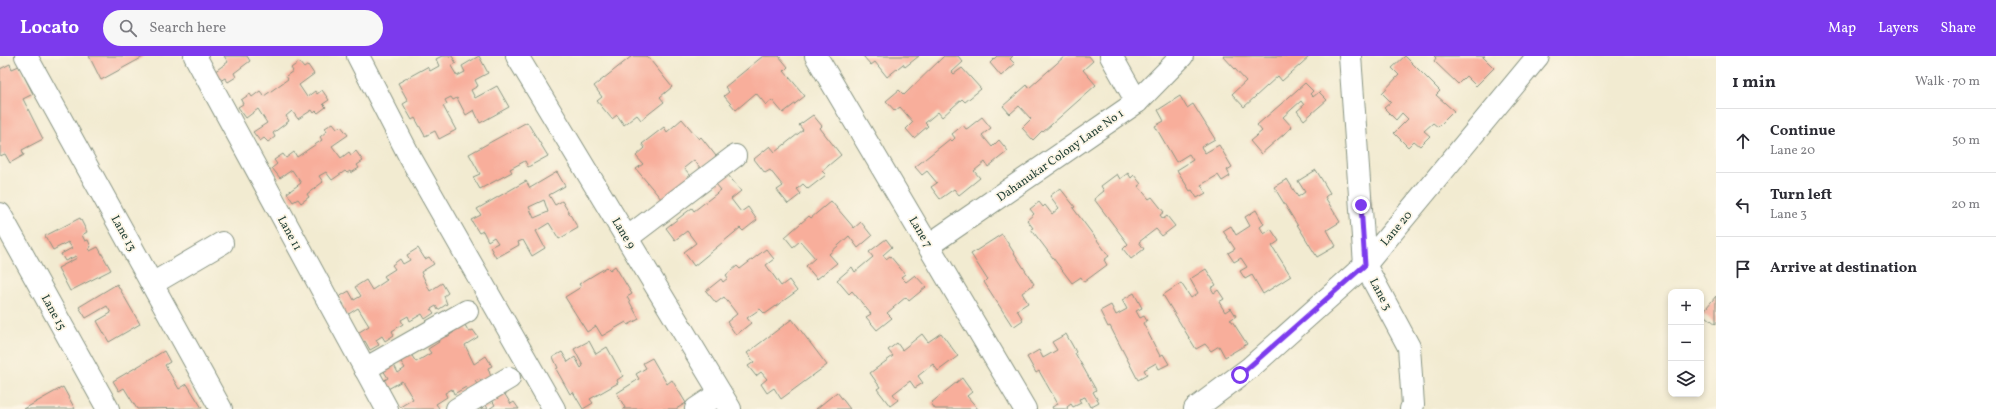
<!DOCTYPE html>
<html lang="en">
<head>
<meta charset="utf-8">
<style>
  body { margin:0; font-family:Vollkorn,serif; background:#f7f7f7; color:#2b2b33 }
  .controls { position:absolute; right:12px; bottom:12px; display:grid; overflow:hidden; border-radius:8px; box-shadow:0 2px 6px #0003 }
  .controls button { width:36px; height:36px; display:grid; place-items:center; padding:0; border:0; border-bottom:1px solid #e1e1e2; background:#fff; color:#2b2b33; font:20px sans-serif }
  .stop { position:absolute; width:12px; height:12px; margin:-9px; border:3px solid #7c3aed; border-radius:50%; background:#fff }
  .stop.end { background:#7c3aed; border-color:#fff; box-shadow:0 1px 4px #0008 }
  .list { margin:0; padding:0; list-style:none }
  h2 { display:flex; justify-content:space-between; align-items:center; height:52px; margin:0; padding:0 16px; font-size:17px }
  h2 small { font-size:13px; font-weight:400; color:#7c7c81 }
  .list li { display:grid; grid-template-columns:26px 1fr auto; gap:12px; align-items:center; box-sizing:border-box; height:64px; padding:0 16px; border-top:1px solid #e1e1e2 }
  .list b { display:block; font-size:15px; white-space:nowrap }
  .list p { margin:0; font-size:13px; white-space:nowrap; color:#7c7c81 }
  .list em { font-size:13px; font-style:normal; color:#7c7c81 }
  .icon { flex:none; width:22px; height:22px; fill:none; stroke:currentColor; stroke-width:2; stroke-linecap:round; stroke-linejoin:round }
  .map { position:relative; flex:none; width:1716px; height:353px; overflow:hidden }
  header { display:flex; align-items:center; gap:24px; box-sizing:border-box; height:56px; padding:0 20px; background:#7c3aed; color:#fff }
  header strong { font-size:19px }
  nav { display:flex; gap:22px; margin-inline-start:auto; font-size:14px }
  .search { width:280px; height:36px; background:#f7f7f7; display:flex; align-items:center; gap:10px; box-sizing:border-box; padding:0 14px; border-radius:22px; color:#7c7c81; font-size:15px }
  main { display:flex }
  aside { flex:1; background:#fff }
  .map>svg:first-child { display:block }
  .building { fill:#f8ae9b; fill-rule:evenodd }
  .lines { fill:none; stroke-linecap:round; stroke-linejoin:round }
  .minor-casing { stroke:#889482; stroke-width:24 }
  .minor { stroke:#fff; stroke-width:22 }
  .route { stroke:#7c3aed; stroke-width:5 }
  .labels { text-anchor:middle; stroke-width:3.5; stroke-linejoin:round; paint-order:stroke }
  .street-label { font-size:12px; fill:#1f3d34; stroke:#fcf5e5 }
</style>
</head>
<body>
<header>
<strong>Locato</strong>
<div class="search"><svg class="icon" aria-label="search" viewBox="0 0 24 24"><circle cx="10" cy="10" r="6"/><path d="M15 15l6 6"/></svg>Search here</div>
<nav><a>Map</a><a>Layers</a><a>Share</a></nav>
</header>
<main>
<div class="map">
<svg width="1716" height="353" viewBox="0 0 1716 353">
  <rect width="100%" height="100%" fill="#fcf5e5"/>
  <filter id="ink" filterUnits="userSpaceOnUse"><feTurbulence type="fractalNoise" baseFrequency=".025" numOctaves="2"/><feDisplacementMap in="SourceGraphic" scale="8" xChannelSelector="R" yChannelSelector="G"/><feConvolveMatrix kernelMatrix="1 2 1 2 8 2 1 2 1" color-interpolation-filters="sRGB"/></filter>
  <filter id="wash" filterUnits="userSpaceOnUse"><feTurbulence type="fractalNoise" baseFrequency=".012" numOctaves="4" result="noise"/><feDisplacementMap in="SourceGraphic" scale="16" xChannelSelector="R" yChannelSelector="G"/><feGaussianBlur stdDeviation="0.9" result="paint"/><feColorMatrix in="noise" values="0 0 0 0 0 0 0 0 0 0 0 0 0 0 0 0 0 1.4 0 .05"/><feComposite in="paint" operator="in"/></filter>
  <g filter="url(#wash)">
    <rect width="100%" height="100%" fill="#f2ebd1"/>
    <g id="blocks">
      <g class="building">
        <polygon points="89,0 145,0 101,24"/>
        <polygon points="224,0 247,0 250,5 234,17 236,21 228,26 225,22 220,25 214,16 228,6"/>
        <polygon points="442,0 452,0 456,7 451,10 457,20 465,16 462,10 479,0 488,17 475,24 478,30 471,34 475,42 497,30 509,51 480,67 474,54 466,59 457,42 453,44 451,41 445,44 447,48 443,50 456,74 439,83 435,75 425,80 415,62 412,64 403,48 408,45 398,27 427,11 430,15 439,10 436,3"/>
        <polygon points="632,0 647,0 672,31 660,41 664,46 641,64 637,59 624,69 617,59 612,63 597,45 602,41 594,30"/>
        <polygon points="763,0 779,0 788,11 784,15 805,40 783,57 772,44 766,49 756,37 736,54 724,40 729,36 725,31"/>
        <polygon points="863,0 919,0 905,11 903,8 887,21 875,6 871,9"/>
        <polygon points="944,0 958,0 963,6 952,16 954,18 962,12 981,33 965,46 962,43 942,61 938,56 925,67 928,70 914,82 906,73 913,66 900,51 895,55 886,45 899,34 904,39"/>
        <polygon points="997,0 1013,0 1010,3 1015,8 1001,20 990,7"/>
        <polygon points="1065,0 1089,0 1093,5 1083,14 1096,29 1043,76 1042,75 1033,84 1022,72 1031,63 1019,50 1010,58 1003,50 1027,29 1029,32"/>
        <polygon points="1223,0 1310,0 1282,25 1278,20 1244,51 1232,38 1246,25"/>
        <polygon points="1405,0 1440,35 1436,39 1454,55 1438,71 1433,67 1424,75 1430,80 1420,90 1414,85 1408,91 1394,77 1408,63 1402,57 1396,64 1384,52 1391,46 1382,37 1399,19 1392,12"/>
        <polygon points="1434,0 1485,0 1483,1 1494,12 1476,30 1466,20 1458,28 1434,5 1436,2"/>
        <polygon points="299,6 304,12 308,9 314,18 299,29 307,41 315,35 317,38 322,34 329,44 323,48 326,51 318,57 316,55 314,57 312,54 298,63 292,55 286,60 289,65 273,77 275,81 268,86 264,82 260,85 253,76 267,67 258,53 246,62 238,51 243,48 241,44 250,38 252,41 260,35 264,40 288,23 286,20 293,15 291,12"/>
        <polygon points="10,8 12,13 19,10 33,38 23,43 43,83 22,94 24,99 10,107 5,98 0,100 0,13"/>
        <polygon points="1305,27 1313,35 1310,38 1313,41 1319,36 1327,44 1304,64 1297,55 1304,49 1301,45 1283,61 1292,71 1261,98 1250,85 1262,75 1257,69"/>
        <polygon points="1180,40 1187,52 1193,48 1215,83 1201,91 1205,97 1219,89 1232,111 1227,114 1230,120 1222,125 1218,119 1201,129 1206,137 1197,142 1192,134 1190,135 1177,114 1193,104 1189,98 1176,106 1155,70 1164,65 1158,54"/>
        <polygon points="813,59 822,70 820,72 841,99 822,115 826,119 808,133 803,128 797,133 801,138 788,148 777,134 783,130 770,114 765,117 754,103 770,90 775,96 803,74 799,69"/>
        <polygon points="982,61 991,72 982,79 992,91 999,84 1008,95 988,111 985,106 974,115 980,122 959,139 954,133 940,143 931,131 937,127 927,115 922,119 915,111 950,83 952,85 955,82 952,78 963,69 966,73 968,72"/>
        <polygon points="682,63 699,83 701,81 716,100 701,113 694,104 684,112 691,120 662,144 636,113 643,108 636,100 645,92 642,88 664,71 667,76"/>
        <polygon points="527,66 548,100 528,111 525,105 510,113 512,116 480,133 473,121 480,118 469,98"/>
        <polygon points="333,67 337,72 341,70 348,79 332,90 341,102 349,96 351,99 356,95 363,105 357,109 359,112 351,117 350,115 347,117 345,115 332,124 326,116 319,120 323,126 307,138 309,141 301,147 298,143 293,146 287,137 301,127 292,114 280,122 272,112 277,108 274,104 283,98 286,102 294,96 297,101 322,84 320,81 327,75 325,72"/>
        <polygon points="1316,114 1330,137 1325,141 1340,166 1327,174 1336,190 1317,201 1274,131 1287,123 1298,141 1305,136 1298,125"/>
        <path d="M 557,116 L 565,130 L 549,139 L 555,149 L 562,145 L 578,172 L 559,183 L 549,167 L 536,175 L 545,192 L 532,200 L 523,184 L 518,186 L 519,189 L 496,202 L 490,191 L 498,187 L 494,181 L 488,185 L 483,175 L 479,177 L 471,164 L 481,159 L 477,153 L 526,125 L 530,132 ZM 544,144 L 548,156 L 534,162 L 529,151 Z"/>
        <polygon points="1128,117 1131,122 1134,119 1141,128 1138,130 1149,143 1152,141 1164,156 1160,159 1163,163 1167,160 1175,170 1162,180 1156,173 1139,186 1144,193 1131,203 1123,193 1128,188 1094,143 1104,135 1101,130 1117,118 1120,123"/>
        <polygon points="728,119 741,135 731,143 741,156 748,151 757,164 743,175 740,172 694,210 684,196 696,187 687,175 675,184 666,172 692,152 694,155 721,134 716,128"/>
        <polygon points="1060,132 1075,151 1073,152 1109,200 1104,204 1107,209 1084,226 1081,221 1072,227 1031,173 1033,172 1027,164 1034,158 1030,153 1039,146 1043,151 1045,149 1052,158 1059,152 1050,140"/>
        <polygon points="831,145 854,172 861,166 872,180 858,192 849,180 829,198 837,207 817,223 806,210 815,202 800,185 793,191 785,181 809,160 811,162"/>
        <polygon points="1256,154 1264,168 1260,171 1264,178 1271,173 1279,185 1272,190 1291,220 1263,238 1252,219 1245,223 1240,215 1247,211 1241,202 1234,206 1228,197 1235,193 1223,175 1231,170 1236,179 1250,170 1245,161"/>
        <polygon points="80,162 87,176 82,179 85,185 88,184 91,191 89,192 90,195 98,191 111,214 70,235 58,212 77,202 76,200 65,205 61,198 72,192 68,186 53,194 45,180"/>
        <polygon points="1002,178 1034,228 1022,237 1028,247 1017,254 1023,264 1013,271 984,226 987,223 971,198"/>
        <polygon points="886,183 892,191 883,199 886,203 890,200 905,218 901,221 906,226 915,219 926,231 909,245 906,241 887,257 892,262 877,274 866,261 871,258 852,235 849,238 837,224 852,211 855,216 873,201 869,196"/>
        <polygon points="418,192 425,203 429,201 434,208 421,216 429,233 430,235 442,227 448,237 444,240 447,248 438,254 436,250 431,253 434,257 425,263 422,258 410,265 408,260 401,264 403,268 392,275 394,279 385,285 382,280 376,284 379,289 370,294 365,285 362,287 356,278 369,270 358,252 344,261 339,253 344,249 339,241 349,235 354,244 361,240 355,231 366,224 372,234 387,224 384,220 395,213 392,209 400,203 403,208 410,204 407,199"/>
        <polygon points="766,193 774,203 766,209 781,230 789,224 797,235 765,258 760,253 747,262 751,267 736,279 727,266 737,258 724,241 716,247 706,235 721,223 723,226 728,222 726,219 737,210 740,213"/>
        <polygon points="615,210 632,238 627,241 639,263 628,269 626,266 602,280 596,270 587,276 565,241 581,231 579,228 607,211 610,214"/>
        <polygon points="1206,213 1216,229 1211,232 1214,237 1218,234 1224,243 1219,246 1225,256 1231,252 1236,260 1230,264 1232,265 1247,288 1225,301 1219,290 1211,295 1205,288 1196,293 1163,239 1181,227 1191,242 1198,237 1190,223"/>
        <polygon points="117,228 140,268 109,286 97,265 111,257 107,250 86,262 79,251"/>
        <polygon points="1134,237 1142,252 1136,255 1140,262 1144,260 1147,265 1143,267 1160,300 1163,298 1169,308 1159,313 1156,307 1144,314 1147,319 1138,324 1110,270 1108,271 1100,255 1111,249 1116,259 1127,253 1122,244"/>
        <polygon points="1716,240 1716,268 1702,257"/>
        <polygon points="792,263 827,309 781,343 774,332 767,337 761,328 767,323 761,316 756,320 748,310 754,306 747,297"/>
        <polygon points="462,264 469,276 473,274 478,281 465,289 474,308 486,300 492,310 488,312 491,321 482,327 480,323 475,325 478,330 469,336 466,331 454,338 452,333 445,337 447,341 436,348 439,352 437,353 402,353 400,351 413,343 402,325 388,333 383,325 388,322 383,314 393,307 398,317 405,312 399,303 410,297 416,306 431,297 428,293 439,286 436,282 444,276 447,281 454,276 451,271"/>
        <polygon points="941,277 958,300 938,315 933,308 918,320 923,327 915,332 910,325 893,338 898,344 890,350 877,333 880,331 870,317 893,300 888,294 897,287 902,294 922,278 928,286"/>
        <polygon points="1066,278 1076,296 1075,297 1096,334 1093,336 1099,346 1090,351 1085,341 1079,343 1081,347 1073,351 1071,348 1067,351 1068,353 1053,353 1052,351 1058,348 1039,315 1036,317 1027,301 1039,294 1043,302 1057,294 1052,286"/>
        <polygon points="589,285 596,298 607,291 623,320 617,324 618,327 590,343 593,347 583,353 573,336 570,338 556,313 558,312 553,301 562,296 568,306 575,301 581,312 583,310 574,293"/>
        <polygon points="164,295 170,306 165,309 179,333 187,328 202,352 137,353 124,332 119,335 113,325"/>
        <polygon points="652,302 667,328 672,324 686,347 676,353 623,353 625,352 617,337 639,323 636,318 646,312 643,307"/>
        <polygon points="962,322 972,336 967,340 978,353 935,353 931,347"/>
        <polygon points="63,331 75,353 24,353"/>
        <polygon points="837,336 850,353 816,353"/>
        <polygon points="504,337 511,348 514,346 519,353 489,353 495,349 492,344"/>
        <polygon points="486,349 488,353 480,353"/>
      </g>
    </g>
  </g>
  <g filter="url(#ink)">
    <use href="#blocks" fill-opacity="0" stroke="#889482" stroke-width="1"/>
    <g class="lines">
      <defs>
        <g id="minor">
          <polyline points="26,0 221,353"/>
          <polyline points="195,0 387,353"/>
          <polyline points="358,0 410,101 554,353"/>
          <polyline points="517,0 730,353"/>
          <polyline points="816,0 1025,353"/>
          <polyline points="1111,0 1137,46"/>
          <polyline points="1350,0 1365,209 1409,291 1413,349 1411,353"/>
          <polyline points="0,158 108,353"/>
          <polyline points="627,182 735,100"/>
          <polyline points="929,189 1137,46 1182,0"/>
          <polyline points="152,228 222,187"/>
          <polyline points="365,313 467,255"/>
          <polyline points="457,353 509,322"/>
          <polyline points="696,353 720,337"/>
          <polyline points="1195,353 1251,311 1365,209 1538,0"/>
        </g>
      </defs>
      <use href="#minor" class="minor-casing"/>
      <use href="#minor" class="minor"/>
    </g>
  </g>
  <g class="lines" filter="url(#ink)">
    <polyline class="route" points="1240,319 1365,209 1361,149"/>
  </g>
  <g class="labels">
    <g class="street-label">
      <text transform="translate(1060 99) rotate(-35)" y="4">Dahanukar Colony Lane No 1</text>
      <text transform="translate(1396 172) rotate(-50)" y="4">Lane 20</text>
      <text transform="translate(921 176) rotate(59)" y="4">Lane 7</text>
      <text transform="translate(124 177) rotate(61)" y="4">Lane 13</text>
      <text transform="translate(290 177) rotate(61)" y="4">Lane 11</text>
      <text transform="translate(624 177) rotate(59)" y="4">Lane 9</text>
      <text transform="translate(1381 238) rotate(62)" y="4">Lane 3</text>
      <text transform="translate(54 256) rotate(61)" y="4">Lane 15</text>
    </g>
  </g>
</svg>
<div class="controls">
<button>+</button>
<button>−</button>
<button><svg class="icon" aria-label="layers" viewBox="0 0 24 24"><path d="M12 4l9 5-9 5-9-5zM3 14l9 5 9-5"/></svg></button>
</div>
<div class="stop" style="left:1240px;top:319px"></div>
<div class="stop end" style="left:1361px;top:149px"></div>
</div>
<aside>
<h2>1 min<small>Walk · 70 m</small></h2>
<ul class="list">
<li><svg class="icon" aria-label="ahead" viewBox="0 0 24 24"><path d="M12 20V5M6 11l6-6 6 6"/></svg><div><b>Continue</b><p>Lane 20</p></div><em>50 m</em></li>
<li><svg class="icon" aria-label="left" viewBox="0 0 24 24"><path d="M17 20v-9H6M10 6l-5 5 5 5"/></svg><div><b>Turn left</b><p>Lane 3</p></div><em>20 m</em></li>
<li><svg class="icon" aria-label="arrive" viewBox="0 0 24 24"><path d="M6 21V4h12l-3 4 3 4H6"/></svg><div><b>Arrive at destination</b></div></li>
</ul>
</aside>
</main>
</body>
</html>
